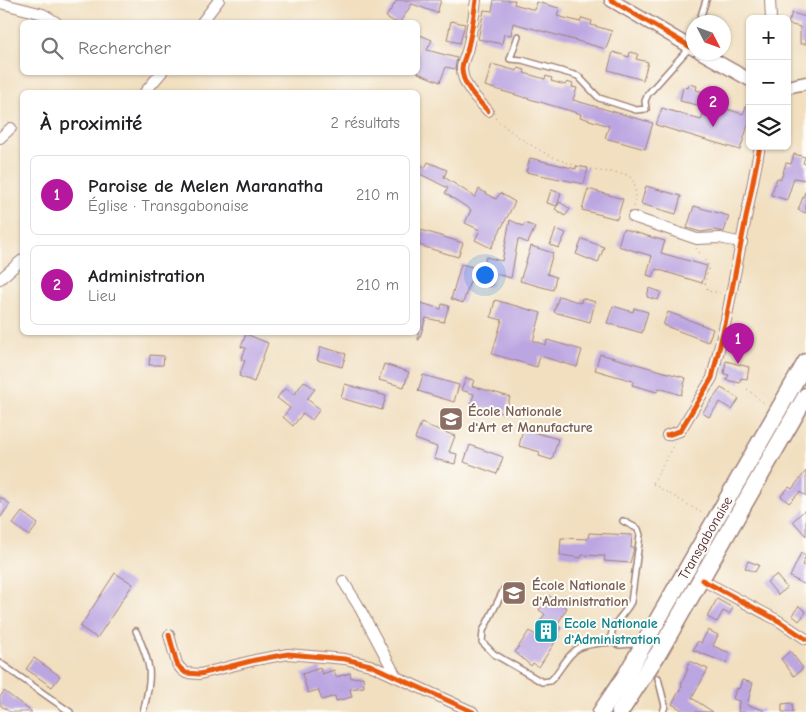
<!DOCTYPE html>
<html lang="fr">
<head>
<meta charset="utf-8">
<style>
  body { margin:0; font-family:"Comic Neue",sans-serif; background:#f2f2f2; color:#202124 }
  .controls { position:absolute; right:15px; top:15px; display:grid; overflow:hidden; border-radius:8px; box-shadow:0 1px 4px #0004 }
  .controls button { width:45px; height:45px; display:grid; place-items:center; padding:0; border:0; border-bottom:1px solid #e0e0e0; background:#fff; color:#202124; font:25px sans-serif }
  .compass { position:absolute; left:686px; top:15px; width:45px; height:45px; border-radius:50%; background:#fff; box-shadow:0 1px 4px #0004; rotate:132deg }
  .you { position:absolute; left:484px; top:274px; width:18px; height:18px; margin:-12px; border:4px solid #fff; border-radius:50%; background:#1a73e8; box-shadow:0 0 0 8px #1a73e833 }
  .badge { display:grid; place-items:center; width:32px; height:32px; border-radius:50%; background:#b5179e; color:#fff; font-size:16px; font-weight:700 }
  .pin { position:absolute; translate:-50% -41px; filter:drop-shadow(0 1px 2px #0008) }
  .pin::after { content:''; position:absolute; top:26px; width:18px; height:15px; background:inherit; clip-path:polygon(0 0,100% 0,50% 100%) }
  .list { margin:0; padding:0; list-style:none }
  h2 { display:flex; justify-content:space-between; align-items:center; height:65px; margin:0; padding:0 20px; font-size:21px }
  h2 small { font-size:16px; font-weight:400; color:#757577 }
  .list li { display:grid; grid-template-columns:32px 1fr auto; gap:15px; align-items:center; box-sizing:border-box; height:80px; margin:0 10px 10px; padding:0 10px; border:1px solid #e0e0e0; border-radius:8px }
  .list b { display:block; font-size:19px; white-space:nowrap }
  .list p { margin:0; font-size:16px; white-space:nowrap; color:#757577 }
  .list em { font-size:16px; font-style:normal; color:#757577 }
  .icon { flex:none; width:28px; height:28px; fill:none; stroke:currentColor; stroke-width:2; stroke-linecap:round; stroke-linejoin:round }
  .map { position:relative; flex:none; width:806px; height:712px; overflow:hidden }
  .search { position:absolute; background:#fff; box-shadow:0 1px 4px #0004; left:20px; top:20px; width:400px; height:55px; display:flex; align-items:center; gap:12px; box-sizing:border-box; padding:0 18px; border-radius:8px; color:#757577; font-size:19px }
  .panel { position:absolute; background:#fff; box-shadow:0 1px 4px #0004; left:20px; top:90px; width:400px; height:245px; border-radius:8px }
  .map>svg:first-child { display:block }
  .building { fill:#bca6e1 }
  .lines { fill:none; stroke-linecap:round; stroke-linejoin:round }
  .service-casing { stroke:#9e7f76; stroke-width:8 }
  .minor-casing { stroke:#9e7f76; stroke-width:12 }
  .tertiary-casing { stroke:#9e7f76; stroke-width:15 }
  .trunk-casing { stroke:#9e7f76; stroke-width:19 }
  .path { stroke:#9e7f76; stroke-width:1; stroke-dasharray:1 4; stroke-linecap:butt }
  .service { stroke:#fff; stroke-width:5 }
  .minor { stroke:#fff; stroke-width:10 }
  .tertiary { stroke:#fff; stroke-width:12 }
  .trunk { stroke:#fff; stroke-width:16 }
  .cycleway-casing { stroke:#fdfcf7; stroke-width:8 }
  .cycleway { stroke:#e8590c; stroke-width:5 }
  .labels { text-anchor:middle; stroke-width:4; stroke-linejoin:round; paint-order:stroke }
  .education-label { font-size:14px; font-weight:bold; fill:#785e54; stroke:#fdfcf7; text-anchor:start }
  .street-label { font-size:14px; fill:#4a1f2b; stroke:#fdfcf7 }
  .culture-label { font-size:14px; font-weight:bold; fill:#0d838f; stroke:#fdfcf7; text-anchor:start }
</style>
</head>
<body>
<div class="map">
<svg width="806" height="712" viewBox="0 0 806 712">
  <rect width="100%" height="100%" fill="#fdfcf7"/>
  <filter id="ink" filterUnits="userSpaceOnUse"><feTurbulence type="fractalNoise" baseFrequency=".02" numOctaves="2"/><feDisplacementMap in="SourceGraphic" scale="10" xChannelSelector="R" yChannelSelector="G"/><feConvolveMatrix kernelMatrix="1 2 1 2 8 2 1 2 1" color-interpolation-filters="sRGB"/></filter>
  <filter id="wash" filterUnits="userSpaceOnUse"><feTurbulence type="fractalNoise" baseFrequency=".0096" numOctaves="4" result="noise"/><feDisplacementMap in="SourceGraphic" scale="20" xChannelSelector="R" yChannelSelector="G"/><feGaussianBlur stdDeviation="1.12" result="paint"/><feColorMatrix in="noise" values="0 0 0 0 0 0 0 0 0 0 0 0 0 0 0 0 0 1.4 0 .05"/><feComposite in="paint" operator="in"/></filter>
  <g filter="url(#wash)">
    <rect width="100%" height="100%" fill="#f1dfc0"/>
    <g id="blocks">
      <g class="building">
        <polygon points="397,0 441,0 437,13 412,4 400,22 395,22 386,17"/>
        <polygon points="494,0 515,0 514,4 535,10 537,2 559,8 557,16 580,22 582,18 592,21 591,25 612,31 606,49 513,23 511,35 504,34 502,44 478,39 484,10 492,11"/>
        <polygon points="792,13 806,17 806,44 800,44 800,27 788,24"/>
        <polygon points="451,21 465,24 460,43 447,40"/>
        <polygon points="418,34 432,40 427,50 457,58 455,69 446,67 440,82 418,73"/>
        <polygon points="613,52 629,57 630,52 638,54 636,59 648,62 643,80 608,70"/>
        <polygon points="492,64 517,71 518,68 525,70 524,73 545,79 546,76 552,78 551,81 565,85 567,82 573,84 572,87 577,88 573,100 653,123 645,149 605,138 609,126 580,117 581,114 485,86"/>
        <polygon points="689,84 697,86 696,90 704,92 701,106 680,101 683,87 688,88"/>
        <polygon points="750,97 750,119 740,150 656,125 662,108 701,120 707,103 743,114"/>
        <polygon points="794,154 805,157 803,163 806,164 806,180 794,178 787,200 771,195 777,178 781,179 786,163 791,164"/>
        <polygon points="530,158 576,169 576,166 588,168 584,184 526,172"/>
        <polygon points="418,162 425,168 428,162 447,170 444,177 475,197 479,189 496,199 500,193 515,202 491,248 475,240 480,230 465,223 471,210 445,193 448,188 418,173"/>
        <polygon points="646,186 681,196 676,214 641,204"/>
        <polygon points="588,189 623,199 617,219 582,210"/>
        <polygon points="551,190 561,193 557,206 547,203"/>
        <polygon points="805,192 806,192 806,213 798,210"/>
        <polygon points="560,202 570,209 565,216 555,209"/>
        <polygon points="694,206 729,216 724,232 714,230 701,232 687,228"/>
        <polygon points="510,220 523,226 525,223 535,227 528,243 518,239 511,278 496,274 491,287 470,281 463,303 451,299 461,264 483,270 486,257 502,261"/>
        <polygon points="418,229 463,243 458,257 418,245"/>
        <polygon points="556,229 566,233 559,248 550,245"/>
        <polygon points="623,229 665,241 661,253 707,266 702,283 656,269 653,277 647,275 652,256 618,246"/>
        <polygon points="582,239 604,247 598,263 576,254"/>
        <polygon points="531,246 553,253 547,274 556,277 553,290 520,281"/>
        <polygon points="649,288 661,292 658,300 647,297"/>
        <polygon points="559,296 581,303 582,298 595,302 590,322 554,312"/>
        <polygon points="495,300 541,313 533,341 546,345 547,340 582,350 577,367 540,356 537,367 492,354 502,320 491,317"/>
        <polygon points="418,302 441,309 442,304 449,306 444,322 426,318 419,340 418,340"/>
        <polygon points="613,306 633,312 634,308 648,312 642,333 607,323"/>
        <polygon points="668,312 713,329 708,342 663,325"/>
        <polygon points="246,334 268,343 254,382 239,376 245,361 241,360 246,348 241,347"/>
        <polygon points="321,347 346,354 342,367 317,360"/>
        <polygon points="600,354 686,378 681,395 659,388 657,392 632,385 633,381 595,370"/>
        <polygon points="150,355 164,356 163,365 149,365"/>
        <polygon points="726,361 749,367 747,379 741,378 740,383 726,380 729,375 724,374"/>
        <polygon points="384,364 409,372 404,387 379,380"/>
        <polygon points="423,375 459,385 454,402 418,391"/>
        <polygon points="466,378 474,380 472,386 510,397 505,414 471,404 474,394 461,390"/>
        <polygon points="304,381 315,389 307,399 320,409 312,420 303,413 293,426 283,417 290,408 277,398 285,388 294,395"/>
        <polygon points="345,384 386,396 382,410 341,398"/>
        <polygon points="721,388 739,399 732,410 720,402 709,417 702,413"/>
        <polygon points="421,423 455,436 449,452 457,454 455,464 434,459 437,447 415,439"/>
        <polygon points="523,429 558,439 552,460 539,456 540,452 519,446"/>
        <polygon points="470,445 503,457 497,474 464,462"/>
        <polygon points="806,471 806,496 800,492 789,503 781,496 789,487 792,489"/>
        <polygon points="0,497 10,504 0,518"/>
        <polygon points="806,509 806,536 793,521"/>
        <polygon points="22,512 38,524 29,536 13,524"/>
        <polygon points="589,533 632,535 631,548 634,548 630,563 604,561 605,556 582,555 581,558 560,555 561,538 588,539"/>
        <polygon points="801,553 806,556 802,565 806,567 806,585 790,577"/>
        <polygon points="748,561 759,565 755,572 745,568"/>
        <polygon points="115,573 133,584 97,638 80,627"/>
        <polygon points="776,575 787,588 778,595 767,582"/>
        <polygon points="548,595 567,608 557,625 561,628 556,634 559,636 539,667 533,663 531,666 515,652 529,631 536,635 544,623 540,621 545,614 539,610"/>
        <polygon points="717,599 733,608 729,614 723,611 717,622 707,617"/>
        <polygon points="799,606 806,612 799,621 792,615"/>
        <polygon points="708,630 718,635 713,646 730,653 726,663 693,650 698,641 701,643"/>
        <polygon points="790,651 803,668 794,676 781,659"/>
        <polygon points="34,658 60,676 52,687 26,669"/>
        <polygon points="690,661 708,669 692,698 713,712 685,712 672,704 682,686 681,685 688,669 686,669"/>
        <polygon points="320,668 322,674 334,670 336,677 350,673 351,678 363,677 364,687 350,689 352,697 336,701 335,696 322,700 318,690 308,693 302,674"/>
        <polygon points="742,680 753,683 747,705 763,710 763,712 738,712 739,701 733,699 736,688 739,689"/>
        <polygon points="4,691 32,712 10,712 0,705 0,697"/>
        <polygon points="792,703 793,712 782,712 782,704"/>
      </g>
    </g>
  </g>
  <g filter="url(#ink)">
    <use href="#blocks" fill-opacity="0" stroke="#9e7f76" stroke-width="1"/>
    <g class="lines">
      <defs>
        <g id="service">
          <polyline points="699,22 706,0"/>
          <polyline points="518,36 510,59 522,60 578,76 599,98 636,110 646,109 645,101 648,94 690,47 694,36"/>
          <path d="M 623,521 L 638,529 L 640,535 L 631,602 C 624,616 608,625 612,642 L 619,645 L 633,644"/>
          <path d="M 504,589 L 483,631 L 482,642 L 494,654 L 542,682 L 550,681 L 554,677 C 576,647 573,645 612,642"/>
          <path d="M 136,631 C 152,667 153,674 143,712"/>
          <polyline points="0,663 70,712"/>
          <polyline points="658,678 665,706 663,712"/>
        </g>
        <g id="minor">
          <path d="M 476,0 C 474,15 472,31 468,47 C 467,54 462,61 462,69 C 462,85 478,100 488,111"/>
          <polyline points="770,0 771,19"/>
          <polyline points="0,3 43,14 56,22"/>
          <polyline points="202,22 219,0"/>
          <polyline points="145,92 162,72"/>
          <polyline points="0,138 11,128"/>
          <polyline points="633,217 697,239 720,238 742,243"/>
          <polyline points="0,279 22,260"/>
          <polyline points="667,435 680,431 712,378 726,320 760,146"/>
          <polyline points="702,580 779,621 806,639"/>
          <polyline points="343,581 358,605 396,676"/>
          <polyline points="169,635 177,664 181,669 186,673 200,674 255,660 288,654 345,659 370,665 473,712"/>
        </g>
        <g id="tertiary">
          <polyline points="611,0 694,49"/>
          <polyline points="700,52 750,80"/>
          <polyline points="787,87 806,83"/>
        </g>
        <g id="trunk">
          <polyline points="601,712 626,675 806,362"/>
          <polyline points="620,712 659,652 806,396"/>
        </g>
      </defs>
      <use href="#service" class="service-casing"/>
      <use href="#minor" class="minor-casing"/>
      <use href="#tertiary" class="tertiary-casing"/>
      <use href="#trunk" class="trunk-casing"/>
      <g class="path">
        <path d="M 495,118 C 514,135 536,150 560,160 C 571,165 583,167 594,170 C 605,173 623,170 631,178 C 638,185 634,200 634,208"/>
        <polyline points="696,248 709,266 705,283 708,291 720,293"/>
        <polyline points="747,389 765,404"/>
        <polyline points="653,483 675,442"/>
        <polyline points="653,484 702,513"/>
      </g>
      <use href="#service" class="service"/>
      <use href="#minor" class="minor"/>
      <use href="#tertiary" class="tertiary"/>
      <use href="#trunk" class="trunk"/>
      <defs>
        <g id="cycleway">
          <path d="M 476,0 C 474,15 472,31 468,47 C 467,54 462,61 462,69 C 462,85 478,100 488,111"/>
          <polyline points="611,0 694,49"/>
          <polyline points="667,435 680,431 712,378 726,320 760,146"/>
          <polyline points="702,580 779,621 806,639"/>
          <polyline points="169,635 177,664 181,669 186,673 200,674 255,660 288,654 345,659 370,665 473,712"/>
        </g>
      </defs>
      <use href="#cycleway" class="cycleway-casing"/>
      <use href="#cycleway" class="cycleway"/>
    </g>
  </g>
  <defs>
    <symbol id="university-square" viewBox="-11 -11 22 22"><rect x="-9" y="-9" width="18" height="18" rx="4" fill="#8d6e63" stroke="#fdfcf7"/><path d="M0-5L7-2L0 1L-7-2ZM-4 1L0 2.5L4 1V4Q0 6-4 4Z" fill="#fff"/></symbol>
    <symbol id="building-square" viewBox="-11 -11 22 22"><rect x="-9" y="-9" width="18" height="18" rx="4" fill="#0f9aa8" stroke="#fdfcf7"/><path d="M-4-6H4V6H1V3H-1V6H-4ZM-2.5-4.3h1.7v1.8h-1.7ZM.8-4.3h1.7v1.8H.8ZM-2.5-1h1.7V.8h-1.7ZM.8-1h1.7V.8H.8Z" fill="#fff"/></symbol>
  </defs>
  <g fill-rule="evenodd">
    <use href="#university-square" x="437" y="405" width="28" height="28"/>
    <use href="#university-square" x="500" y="579" width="28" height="28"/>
    <use href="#building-square" x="532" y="617" width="28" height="28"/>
  </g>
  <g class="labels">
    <g class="education-label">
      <text x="468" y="416">École Nationale<tspan x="468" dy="16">d'Art et Manufacture</tspan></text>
      <text x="532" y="590">École Nationale<tspan x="532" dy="16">d'Administration</tspan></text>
    </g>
    <g class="street-label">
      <text transform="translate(705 538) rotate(-60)" y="5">Transgabonaise</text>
    </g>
    <g class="culture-label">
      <text x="564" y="628">Ecole Nationale<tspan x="564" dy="16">d'Administration</tspan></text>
    </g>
  </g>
</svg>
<div class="controls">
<button>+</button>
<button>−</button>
<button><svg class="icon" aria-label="layers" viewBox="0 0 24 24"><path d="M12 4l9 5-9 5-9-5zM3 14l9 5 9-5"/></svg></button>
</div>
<svg class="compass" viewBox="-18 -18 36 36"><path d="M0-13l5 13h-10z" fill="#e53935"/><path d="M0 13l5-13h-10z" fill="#757577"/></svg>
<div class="you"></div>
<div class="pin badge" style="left:738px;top:364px">1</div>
<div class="pin badge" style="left:713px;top:127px">2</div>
<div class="search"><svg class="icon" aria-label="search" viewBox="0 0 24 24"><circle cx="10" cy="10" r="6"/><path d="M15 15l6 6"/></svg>Rechercher</div>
<section class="panel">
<h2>À proximité<small>2 résultats</small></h2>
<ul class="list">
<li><span class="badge">1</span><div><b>Paroise de Melen Maranatha</b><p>Église · Transgabonaise</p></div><em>210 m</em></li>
<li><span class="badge">2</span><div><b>Administration</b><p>Lieu</p></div><em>210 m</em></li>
</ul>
</section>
</div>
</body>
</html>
